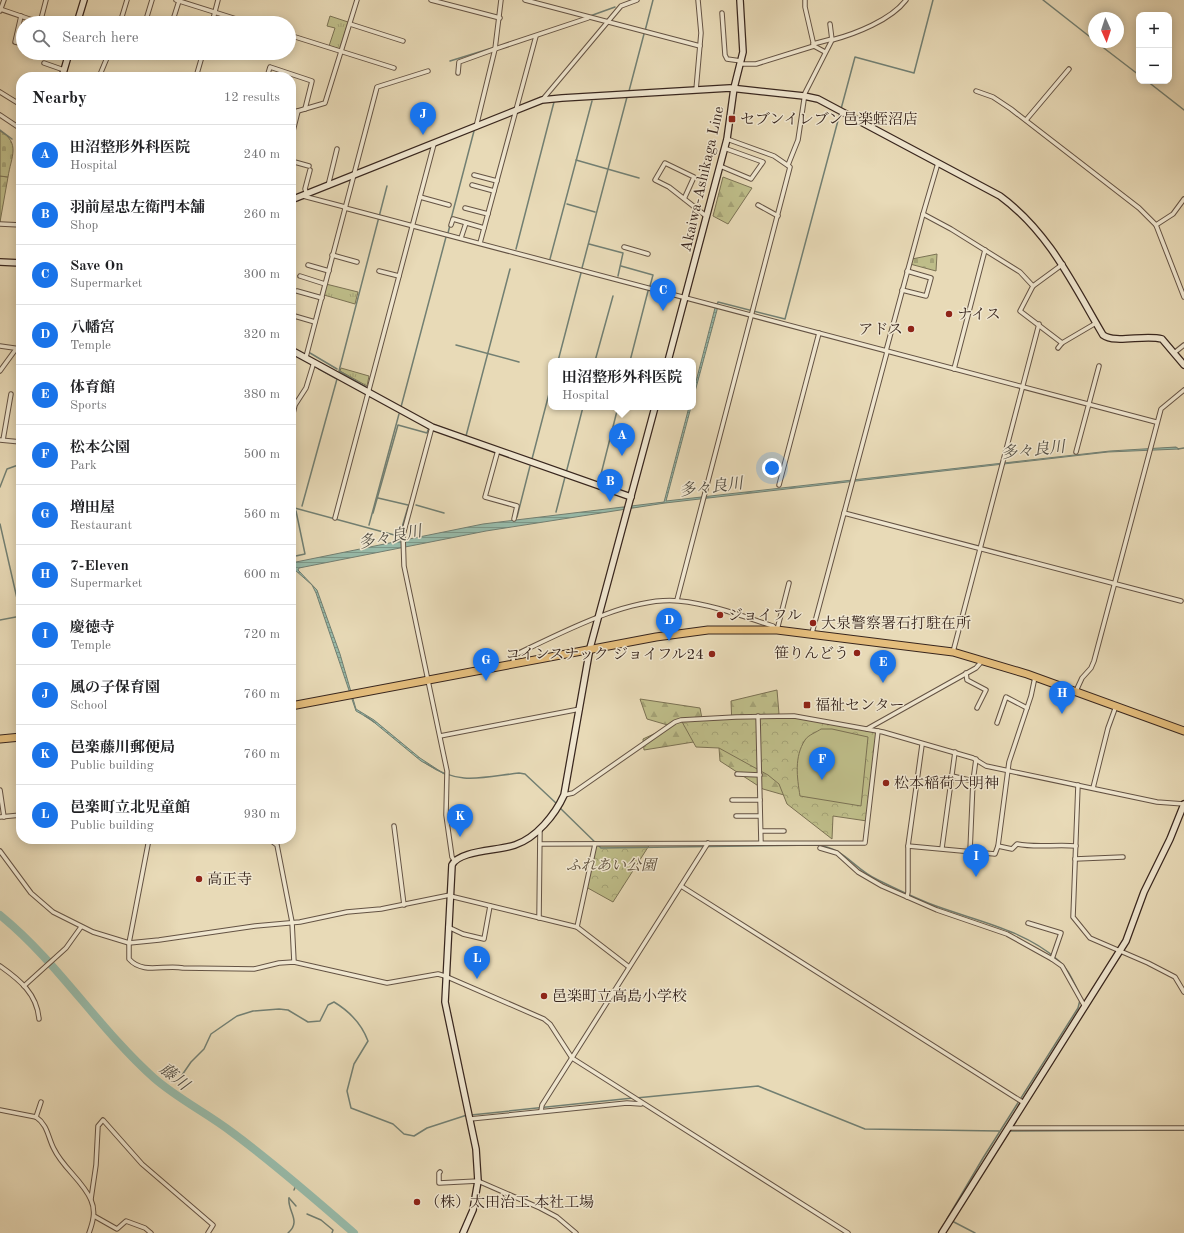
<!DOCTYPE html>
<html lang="en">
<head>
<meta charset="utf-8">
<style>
  body { margin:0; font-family:"Old Standard TT","Noto Serif JP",serif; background:#f6f6f6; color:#202124 }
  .controls { position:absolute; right:12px; top:12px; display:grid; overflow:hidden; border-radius:8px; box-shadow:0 2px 10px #0003 }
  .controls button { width:36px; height:36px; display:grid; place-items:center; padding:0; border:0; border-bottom:1px solid #e0e0e0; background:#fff; color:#202124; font:20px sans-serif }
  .compass { position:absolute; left:1088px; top:12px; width:36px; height:36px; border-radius:50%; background:#fff; box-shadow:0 2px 10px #0003; rotate:177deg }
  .you { position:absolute; left:772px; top:468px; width:14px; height:14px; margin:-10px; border:3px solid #fff; border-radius:50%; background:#1a73e8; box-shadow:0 0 0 6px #1a73e833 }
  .badge { display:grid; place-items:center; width:26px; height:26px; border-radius:50%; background:#1a73e8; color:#fff; font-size:13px; font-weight:700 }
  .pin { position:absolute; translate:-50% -33px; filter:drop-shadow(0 1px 2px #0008) }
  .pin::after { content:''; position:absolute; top:21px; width:14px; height:12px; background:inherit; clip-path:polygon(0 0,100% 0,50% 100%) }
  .popup { position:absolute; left:548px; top:358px; width:148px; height:52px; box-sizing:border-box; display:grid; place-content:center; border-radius:8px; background:#fff; filter:drop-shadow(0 1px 3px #0005); font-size:13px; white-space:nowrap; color:#757577 }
  .popup b { font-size:15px; color:#202124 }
  .popup::after { content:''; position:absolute; left:50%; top:100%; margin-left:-8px; border:8px solid transparent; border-top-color:#fff }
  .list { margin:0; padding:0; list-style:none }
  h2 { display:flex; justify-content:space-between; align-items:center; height:52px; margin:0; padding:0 16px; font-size:17px }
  h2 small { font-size:13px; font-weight:400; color:#757577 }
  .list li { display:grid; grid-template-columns:26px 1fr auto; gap:12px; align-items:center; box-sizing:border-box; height:60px; padding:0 16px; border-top:1px solid #e0e0e0 }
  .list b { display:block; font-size:15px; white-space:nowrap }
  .list p { margin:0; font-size:13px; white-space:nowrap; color:#757577 }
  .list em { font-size:13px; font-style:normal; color:#757577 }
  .icon { flex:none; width:22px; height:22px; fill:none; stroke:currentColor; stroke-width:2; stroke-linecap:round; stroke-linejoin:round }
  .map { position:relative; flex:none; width:1184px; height:1233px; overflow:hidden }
  .search { position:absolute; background:#fff; box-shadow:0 2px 10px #0003; left:16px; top:16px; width:280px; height:44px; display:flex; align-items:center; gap:10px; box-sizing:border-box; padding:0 14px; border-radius:22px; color:#757577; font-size:15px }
  .panel { position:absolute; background:#fff; box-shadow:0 2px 10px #0003; left:16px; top:72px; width:280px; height:772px; border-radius:16px }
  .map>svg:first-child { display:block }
  .grass { fill:url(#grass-tufts); stroke:#7b7254 }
  .forest { fill:url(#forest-firs); stroke:#7b7254 }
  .cemetery { fill:url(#cemetery-stones); stroke:#7b7254 }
  .park { fill:url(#park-crowns); stroke:#7b7254 }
  .pitch { fill:#bebd89; stroke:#7b7254 }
  .water { fill:url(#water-rules); stroke:#727f72 }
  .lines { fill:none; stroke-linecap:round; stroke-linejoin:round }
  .stream { stroke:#727f72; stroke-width:1.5 }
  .river { stroke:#98bbaa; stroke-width:8 }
  .street-casing { stroke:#645344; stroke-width:5.5 }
  .secondary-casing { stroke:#38261e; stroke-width:8 }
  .highway-casing { stroke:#38261e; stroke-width:9 }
  .street { stroke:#f0e7d0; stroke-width:3.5 }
  .secondary { stroke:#f0e7d0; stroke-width:5.5 }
  .highway { stroke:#e4bd7c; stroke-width:7 }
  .poi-dot { fill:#8f2418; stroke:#f0e7d0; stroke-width:1.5 }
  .labels { text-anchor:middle; stroke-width:3; stroke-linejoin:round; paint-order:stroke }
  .poi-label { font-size:15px; fill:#38261e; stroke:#f0e7d0; text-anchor:start }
  .street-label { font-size:15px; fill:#38261e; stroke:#f0e7d0 }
  .park-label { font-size:15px; font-style:italic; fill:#5a4c39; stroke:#f0e7d0 }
  .water-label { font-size:16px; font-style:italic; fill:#504b41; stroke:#f0e7d0 }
</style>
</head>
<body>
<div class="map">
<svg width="1184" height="1233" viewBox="0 0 1184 1233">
  <defs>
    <pattern id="grass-tufts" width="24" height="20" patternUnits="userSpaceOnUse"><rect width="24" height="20" fill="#bebd89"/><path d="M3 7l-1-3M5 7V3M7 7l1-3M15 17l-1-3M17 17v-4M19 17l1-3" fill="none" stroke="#a4a276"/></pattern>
    <pattern id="forest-firs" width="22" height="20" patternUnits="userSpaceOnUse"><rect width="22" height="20" fill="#bebd89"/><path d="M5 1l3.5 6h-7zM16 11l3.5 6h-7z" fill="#a4a276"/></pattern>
    <pattern id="cemetery-stones" width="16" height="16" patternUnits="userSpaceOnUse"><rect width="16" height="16" fill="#bebd89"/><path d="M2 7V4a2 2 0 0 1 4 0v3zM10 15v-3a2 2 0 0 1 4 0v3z" fill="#a4a276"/></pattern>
    <pattern id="park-crowns" width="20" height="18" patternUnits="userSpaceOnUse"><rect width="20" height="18" fill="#bebd89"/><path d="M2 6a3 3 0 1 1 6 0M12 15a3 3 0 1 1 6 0" fill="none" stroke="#a4a276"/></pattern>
    <pattern id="water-rules" width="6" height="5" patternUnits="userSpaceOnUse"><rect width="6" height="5" fill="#98bbaa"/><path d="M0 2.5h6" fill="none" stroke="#7d988a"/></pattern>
  </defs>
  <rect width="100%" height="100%" fill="#e8dab7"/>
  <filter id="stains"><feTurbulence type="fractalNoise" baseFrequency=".005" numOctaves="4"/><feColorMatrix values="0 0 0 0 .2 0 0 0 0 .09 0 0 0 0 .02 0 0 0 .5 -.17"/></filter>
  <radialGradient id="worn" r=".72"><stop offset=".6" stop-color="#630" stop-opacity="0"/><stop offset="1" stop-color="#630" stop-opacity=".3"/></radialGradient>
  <g class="grass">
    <polygon points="330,16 348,22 340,49 329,46 335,28 327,26"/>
    <polygon points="326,284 358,292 355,304 324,295"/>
    <polygon points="341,368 369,376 367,386 340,371"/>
  </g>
  <g class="forest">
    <polygon points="0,176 8,177 0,222"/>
    <polygon points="723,177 752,188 728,224 713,216"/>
    <polygon points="777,690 779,714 732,726 731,701"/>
    <polygon points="640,699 700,708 706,740 644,750 643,739 671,726 647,719"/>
    <polygon points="790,744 791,797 763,789 720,761 719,748"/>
  </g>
  <g class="cemetery">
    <path d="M 0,131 C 21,143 11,157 8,177 L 0,176 Z"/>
    <polygon points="937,254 936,271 910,264 912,259"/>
  </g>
  <g class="park">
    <polygon points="794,716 877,731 867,821 833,816 832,839 787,804 779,784 768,775 719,748 696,747 681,720"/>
    <polygon points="595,844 650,844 613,902 586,887"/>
  </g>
  <path class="pitch" d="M 821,729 L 832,729 L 868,737 L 861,806 L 800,796 C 797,777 794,757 805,740 C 808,735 817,732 821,729 Z"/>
  <g class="water">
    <polygon points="716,304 718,304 717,310 693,399 693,393"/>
    <polygon points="689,407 691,407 666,501 1110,451 1176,447 1179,449 1108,452 665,503 486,531 299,568 298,570 317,590 340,654 356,709 374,720 420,758 446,775 421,761 370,719 356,711 316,593 312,585 295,570 291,570 291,563 483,524 664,502"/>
  </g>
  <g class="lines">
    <g class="stream">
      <polyline points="1043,0 1094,40"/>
      <polyline points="590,16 615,7"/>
      <polyline points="645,31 653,0"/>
      <polyline points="1096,42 1139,75"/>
      <polyline points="450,61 492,48"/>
      <polyline points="1147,81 1184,110"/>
      <polyline points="629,91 644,34"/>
      <polyline points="841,109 855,57 914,73 933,0"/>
      <polyline points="0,130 12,139"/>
      <polyline points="576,160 639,178"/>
      <polyline points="567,204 595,212"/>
      <polyline points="451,219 474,131"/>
      <polyline points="448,233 450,225"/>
      <polyline points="589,244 623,253 618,276"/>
      <polyline points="516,249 554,102"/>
      <polyline points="550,259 592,101"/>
      <polyline points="621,266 653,275 650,286"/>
      <polyline points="582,268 627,97"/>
      <polyline points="717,305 718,302 785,319 840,113"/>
      <polyline points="456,345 519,362"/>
      <polyline points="310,353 337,369"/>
      <polyline points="558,361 581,273"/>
      <polyline points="595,361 613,296"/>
      <polyline points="630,361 648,291"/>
      <polyline points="366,387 339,371 387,186"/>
      <polyline points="401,407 446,237"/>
      <polyline points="435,425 454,432"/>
      <polyline points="466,436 510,269"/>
      <polyline points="1178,449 1184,448"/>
      <polyline points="532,459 551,386"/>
      <polyline points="599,482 618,407"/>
      <polyline points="0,487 7,469 21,464"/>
      <polyline points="378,498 408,505"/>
      <polyline points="416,505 444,513"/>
      <polyline points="302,506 337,379 319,369"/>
      <polyline points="291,507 398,536"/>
      <polyline points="556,512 583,407"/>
      <polyline points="373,513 398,425 427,433 428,430"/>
      <polyline points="517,517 530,466"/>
      <polyline points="0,524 21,616"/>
      <polyline points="369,525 399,414"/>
      <polyline points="400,534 408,507"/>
      <polyline points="291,557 305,554 296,511"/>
      <polyline points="0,620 21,616"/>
      <polyline points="365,716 374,722"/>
      <path d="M 427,764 C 459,786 483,777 519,773 L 525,774 L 557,804"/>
      <path d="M 559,807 L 601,848 L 816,845 C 846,848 852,868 878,880 C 894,888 911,896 928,903 C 971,920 1022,928 1058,960 C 1068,968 1073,981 1079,993"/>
      <path d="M 180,1078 L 191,1062 L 204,1049 L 211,1034 L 237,1016 L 253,1011 L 279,1009 L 288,1010 L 308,1022 L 320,1021 L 328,1005 L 334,1002 C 349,1011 362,1025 368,1041 L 354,1064 L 347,1091 L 351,1108 L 393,1124 L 404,1134 L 414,1136 L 427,1128 L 467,1115"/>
      <polyline points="636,1098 758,1086 865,1129 999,1131"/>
      <polyline points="471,1115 633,1098"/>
      <polyline points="1009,1131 1184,1130"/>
      <polyline points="294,1190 296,1185"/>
      <polyline points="289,1198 296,1206"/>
      <polyline points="307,1214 321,1220 333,1230 332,1233"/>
      <polyline points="948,1219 947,1219 983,1158 1078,1008 1080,1000"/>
      <polyline points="952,1221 975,1233"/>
      <path d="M 288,1233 C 302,1221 287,1211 289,1198"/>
    </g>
    <path class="river" d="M 0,915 C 58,962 98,1028 154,1078 C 178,1099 207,1113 233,1133 C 275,1164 315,1199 354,1233"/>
    <defs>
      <g id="street">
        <polyline points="176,0 249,23"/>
        <polyline points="431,0 500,18"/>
        <polyline points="525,0 700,46"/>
        <polyline points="805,0 805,7 814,46"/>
        <polyline points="0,9 41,23"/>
        <polyline points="0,11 4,0"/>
        <polyline points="722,13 725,55 727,59 741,61"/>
        <polyline points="21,16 15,42 23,44"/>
        <polyline points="40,23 46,0"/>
        <polyline points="120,23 127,0"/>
        <polyline points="145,23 152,0"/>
        <polyline points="172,23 179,1"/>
        <polyline points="212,23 218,0"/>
        <polyline points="350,24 403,41"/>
        <polyline points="830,24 832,40"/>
        <polyline points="289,35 394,68"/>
        <polyline points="813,44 832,39"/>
        <polyline points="495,49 588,18"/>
        <polyline points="135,53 136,53"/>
        <polyline points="163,56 163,53"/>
        <polyline points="44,63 64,70"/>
        <polyline points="741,64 756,64 814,46 825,52"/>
        <polyline points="458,73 459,62 495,49"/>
        <polyline points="99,77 109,53"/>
        <polyline points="196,77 203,53"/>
        <polyline points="267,77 270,67 312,81 305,109"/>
        <polyline points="696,90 701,33 698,0"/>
        <polyline points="976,91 993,97 1011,109 1139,208 1156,225 1184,297"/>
        <polyline points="0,92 21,105"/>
        <polyline points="543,99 621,6 637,0"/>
        <polyline points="291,113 325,103 357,0"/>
        <polyline points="0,115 21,129"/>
        <polyline points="1026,120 1069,69"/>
        <polyline points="476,127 495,49 501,0"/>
        <polyline points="291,139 298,111"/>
        <polyline points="291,161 309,166"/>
        <path d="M 788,165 L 798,140 L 805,93 L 832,40 C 855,34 891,20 906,0"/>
        <polyline points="720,166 751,179 763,162 724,148"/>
        <polyline points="474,175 497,181"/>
        <polyline points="472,185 494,191"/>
        <polyline points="328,186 337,149"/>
        <polyline points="307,194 305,189 310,170"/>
        <polyline points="303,196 345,207"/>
        <polyline points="420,197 449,205"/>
        <polyline points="684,199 694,177 665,163 655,180 669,187 706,216"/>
        <polyline points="758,205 778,216"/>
        <polyline points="345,208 1156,422"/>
        <polyline points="465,208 488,214"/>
        <polyline points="923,214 951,229 1020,272 1033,286 1020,311 1062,343"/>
        <polyline points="0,224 21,225"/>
        <polyline points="451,225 453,219 484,228"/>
        <polyline points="1156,225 1173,214 1184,199"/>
        <polyline points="461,238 466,223"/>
        <polyline points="480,243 536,36"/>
        <polyline points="624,247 648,254"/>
        <polyline points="332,255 357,262"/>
        <polyline points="308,265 329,271"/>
        <polyline points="379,271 399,276"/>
        <polyline points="300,276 325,284"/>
        <polyline points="1033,286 1063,264"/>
        <polyline points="902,290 926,296 931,278 907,271"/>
        <polyline points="297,291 322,298"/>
        <polyline points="291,315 315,322"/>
        <polyline points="0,346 21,349"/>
        <polyline points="1058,348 1062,343 1096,323"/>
        <polyline points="19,349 21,340"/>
        <polyline points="886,351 923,214 938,163"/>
        <polyline points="1174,353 1184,345"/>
        <polyline points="306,357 377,87 428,71"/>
        <polyline points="954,369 985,250"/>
        <polyline points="0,371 16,349"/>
        <polyline points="291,422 295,405 306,388 314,362"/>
        <polyline points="432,427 403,535 404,566 447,771 446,815 452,857 454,860"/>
        <polyline points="0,440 21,442"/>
        <polyline points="3,440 11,394"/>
        <polyline points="498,450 485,497 517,506 514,519"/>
        <polyline points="1076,452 1099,366"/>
        <polyline points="779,485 819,333"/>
        <polyline points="844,513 1181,601"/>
        <polyline points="335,518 434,144"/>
        <polyline points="677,600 790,167 774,156 727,139"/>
        <polyline points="777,630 789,583"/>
        <polyline points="812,633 887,352"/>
        <polyline points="953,652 1039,324"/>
        <path d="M 514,664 L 513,658 L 517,654 C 561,633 630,596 679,601 C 711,604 742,616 773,626 L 776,629"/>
        <polyline points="966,673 967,680 986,690 977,708"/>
        <polyline points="1076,691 1082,678 1091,668 1094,661 1161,409 1184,390"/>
        <polyline points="758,716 761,843"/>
        <polyline points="997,723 1006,697 1027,708"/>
        <polyline points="867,729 976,668 982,661"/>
        <polyline points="440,736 580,709"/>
        <polyline points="737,774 760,775"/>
        <polyline points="952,776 973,781 970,851"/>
        <polyline points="973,781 976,759"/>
        <polyline points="1078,785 1073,917 1090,938 1148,963 1175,977 1184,992"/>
        <polyline points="1093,788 1108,728 1116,706"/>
        <polyline points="0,790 4,817"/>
        <polyline points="564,795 573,793 675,722 681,720 736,717 794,716 883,732 973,758 986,766 1157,802 1184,804"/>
        <polyline points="732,800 760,800"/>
        <polyline points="736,816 760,816"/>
        <polyline points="0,817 21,815"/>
        <polyline points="394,826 404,905"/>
        <polyline points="761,831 784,831"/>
        <path d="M 149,839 L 129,943 L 129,959 C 143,975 165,964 183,968 L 254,969 L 279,963 L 294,962 L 387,983 L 438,974 L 445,976 L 544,1019 L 550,1024 L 572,1058 L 848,1233"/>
        <polyline points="269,839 277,845 292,922 294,962"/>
        <polyline points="540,844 865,843 878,731"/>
        <polyline points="908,846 995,854 998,846 1009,762 1031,696 1035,677"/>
        <path d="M 998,846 L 1012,849 L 1017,844 C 1036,848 1056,844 1076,846"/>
        <polyline points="820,848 837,853 858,872 882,886 937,910 1007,934 1052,959 1062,966 1085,1007"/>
        <polyline points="942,848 955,752"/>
        <polyline points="0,851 31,893 53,912 93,932 129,943 159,940 255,926 300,922 347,912 381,909 450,895"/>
        <polyline points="1075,859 1123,857"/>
        <polyline points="681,886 1024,1103"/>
        <polyline points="450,896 577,927 629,967"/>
        <polyline points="907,897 908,892 908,846 922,745"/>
        <polyline points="539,918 540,829"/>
        <polyline points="1028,923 1061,933 1052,959"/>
        <polyline points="448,927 463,934 484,939 490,906"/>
        <polyline points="577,927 595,844"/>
        <path d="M 0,966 C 20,980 37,994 39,1019"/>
        <polyline points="24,986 66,948 81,927"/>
        <path d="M 0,1110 L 36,1117 C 48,1125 48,1138 54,1149 C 63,1168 83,1181 91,1200 C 96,1211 93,1222 89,1233"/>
        <polyline points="541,1111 542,1105 708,843"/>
        <polyline points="36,1117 41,1102"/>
        <polyline points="470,1119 627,1103 641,1104"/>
        <polyline points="1008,1128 1184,1128"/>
        <polyline points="440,1172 439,1173 439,1183 478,1181 540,1208 557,1217 576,1233"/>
        <polyline points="91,1199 96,1165 98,1126 103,1120 142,1164 213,1225 208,1233"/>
        <polyline points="94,1216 117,1229 126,1221 145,1228 151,1233"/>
      </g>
      <g id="secondary">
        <polyline points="77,23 84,0"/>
        <polyline points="62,77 69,53"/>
        <path d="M 291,200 L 542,100 L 562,98 L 730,88 L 804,96 L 818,99 L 1000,196 C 1049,232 1073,284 1103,335 C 1115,344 1145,334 1162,339 L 1184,365"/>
        <polyline points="0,262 21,263"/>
        <polyline points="291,350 432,427 631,497"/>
        <polyline points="668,361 727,139 734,88 743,52 740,0"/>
        <path d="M 463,1233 L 473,1210 L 478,1181 L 476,1149 L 445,1002 L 452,865 C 459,850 499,851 515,845 C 536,838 555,815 564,795 L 590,648 L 655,407"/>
        <polyline points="942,1233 1126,941 1144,892 1170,839 1184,804"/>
      </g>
      <g id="highway">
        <polyline points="291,706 656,637 708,630 777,630 953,652 1027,674 1184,731"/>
        <polyline points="0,739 21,737"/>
      </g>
    </defs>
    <use href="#street" class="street-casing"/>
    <use href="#secondary" class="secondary-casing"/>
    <use href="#highway" class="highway-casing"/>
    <use href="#street" class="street"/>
    <use href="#secondary" class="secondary"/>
    <use href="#highway" class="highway"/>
  </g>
  <g class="poi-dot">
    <rect x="728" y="115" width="8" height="8" rx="2"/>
    <circle cx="949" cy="314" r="4"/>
    <circle cx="911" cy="329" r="4"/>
    <circle cx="720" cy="615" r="4"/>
    <circle cx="813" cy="623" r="4"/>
    <circle cx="857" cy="653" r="4"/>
    <circle cx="712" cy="654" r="4"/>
    <rect x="803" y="701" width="8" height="8" rx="2"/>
    <circle cx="886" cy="783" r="4"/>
    <circle cx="199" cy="879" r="4"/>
    <circle cx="544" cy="996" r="4"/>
    <circle cx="417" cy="1202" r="4"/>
  </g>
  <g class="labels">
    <g class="poi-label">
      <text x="740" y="124">セブンイレブン邑楽蛭沼店</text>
      <text x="957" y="319">ナイス</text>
      <text x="903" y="334" text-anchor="end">アドス</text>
      <text x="728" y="620">ジョイフル</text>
      <text x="821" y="628">大泉警察署石打駐在所</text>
      <text x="849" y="658" text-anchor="end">笹りんどう</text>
      <text x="704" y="659" text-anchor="end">コインスナック ジョイフル24</text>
      <text x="815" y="710">福祉センター</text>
      <text x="894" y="788">松本稲荷大明神</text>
      <text x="207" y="884">高正寺</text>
      <text x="552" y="1001">邑楽町立高島小学校</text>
      <text x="425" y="1207">（株）太田治工 本社工場</text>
    </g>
    <g class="street-label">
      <text transform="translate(702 179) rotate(-77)" y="5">Akaiwa-Ashikaga Line</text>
    </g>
    <g class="park-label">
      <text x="611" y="870">ふれあい公園</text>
    </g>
    <g class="water-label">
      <text transform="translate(1033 449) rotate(-6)" y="6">多々良川</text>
      <text transform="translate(711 486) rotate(-7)" y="6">多々良川</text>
      <text transform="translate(390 536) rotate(-11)" y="6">多々良川</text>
      <text transform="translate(175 1076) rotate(39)" y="6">藤川</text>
    </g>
  </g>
  <rect width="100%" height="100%" filter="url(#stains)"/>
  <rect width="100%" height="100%" fill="url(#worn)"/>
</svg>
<div class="controls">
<button>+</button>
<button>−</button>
</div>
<svg class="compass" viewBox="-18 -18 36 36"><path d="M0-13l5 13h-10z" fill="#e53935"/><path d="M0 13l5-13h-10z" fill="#757577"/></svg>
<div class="you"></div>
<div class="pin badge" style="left:622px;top:456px">A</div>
<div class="popup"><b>田沼整形外科医院</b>Hospital</div>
<div class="pin badge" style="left:610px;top:502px">B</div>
<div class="pin badge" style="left:663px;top:311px">C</div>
<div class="pin badge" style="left:669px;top:641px">D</div>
<div class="pin badge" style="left:883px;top:683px">E</div>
<div class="pin badge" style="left:822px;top:780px">F</div>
<div class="pin badge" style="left:486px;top:681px">G</div>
<div class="pin badge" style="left:1062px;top:714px">H</div>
<div class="pin badge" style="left:976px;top:877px">I</div>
<div class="pin badge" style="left:423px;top:135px">J</div>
<div class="pin badge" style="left:460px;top:837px">K</div>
<div class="pin badge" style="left:477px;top:979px">L</div>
<div class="search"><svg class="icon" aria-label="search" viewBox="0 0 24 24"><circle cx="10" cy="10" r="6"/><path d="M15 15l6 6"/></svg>Search here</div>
<section class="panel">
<h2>Nearby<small>12 results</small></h2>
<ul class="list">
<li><span class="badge">A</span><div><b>田沼整形外科医院</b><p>Hospital</p></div><em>240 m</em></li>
<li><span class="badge">B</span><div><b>羽前屋忠左衛門本舗</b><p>Shop</p></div><em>260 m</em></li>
<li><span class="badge">C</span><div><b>Save On</b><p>Supermarket</p></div><em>300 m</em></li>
<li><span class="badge">D</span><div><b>八幡宮</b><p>Temple</p></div><em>320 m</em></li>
<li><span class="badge">E</span><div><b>体育館</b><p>Sports</p></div><em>380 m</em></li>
<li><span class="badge">F</span><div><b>松本公園</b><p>Park</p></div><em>500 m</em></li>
<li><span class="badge">G</span><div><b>増田屋</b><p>Restaurant</p></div><em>560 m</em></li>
<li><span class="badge">H</span><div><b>7-Eleven</b><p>Supermarket</p></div><em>600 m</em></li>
<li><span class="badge">I</span><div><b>慶徳寺</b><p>Temple</p></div><em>720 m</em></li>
<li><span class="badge">J</span><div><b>風の子保育園</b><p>School</p></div><em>760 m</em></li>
<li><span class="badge">K</span><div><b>邑楽藤川郵便局</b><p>Public building</p></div><em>760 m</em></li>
<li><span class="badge">L</span><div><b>邑楽町立北児童館</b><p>Public building</p></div><em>930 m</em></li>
</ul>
</section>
</div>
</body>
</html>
